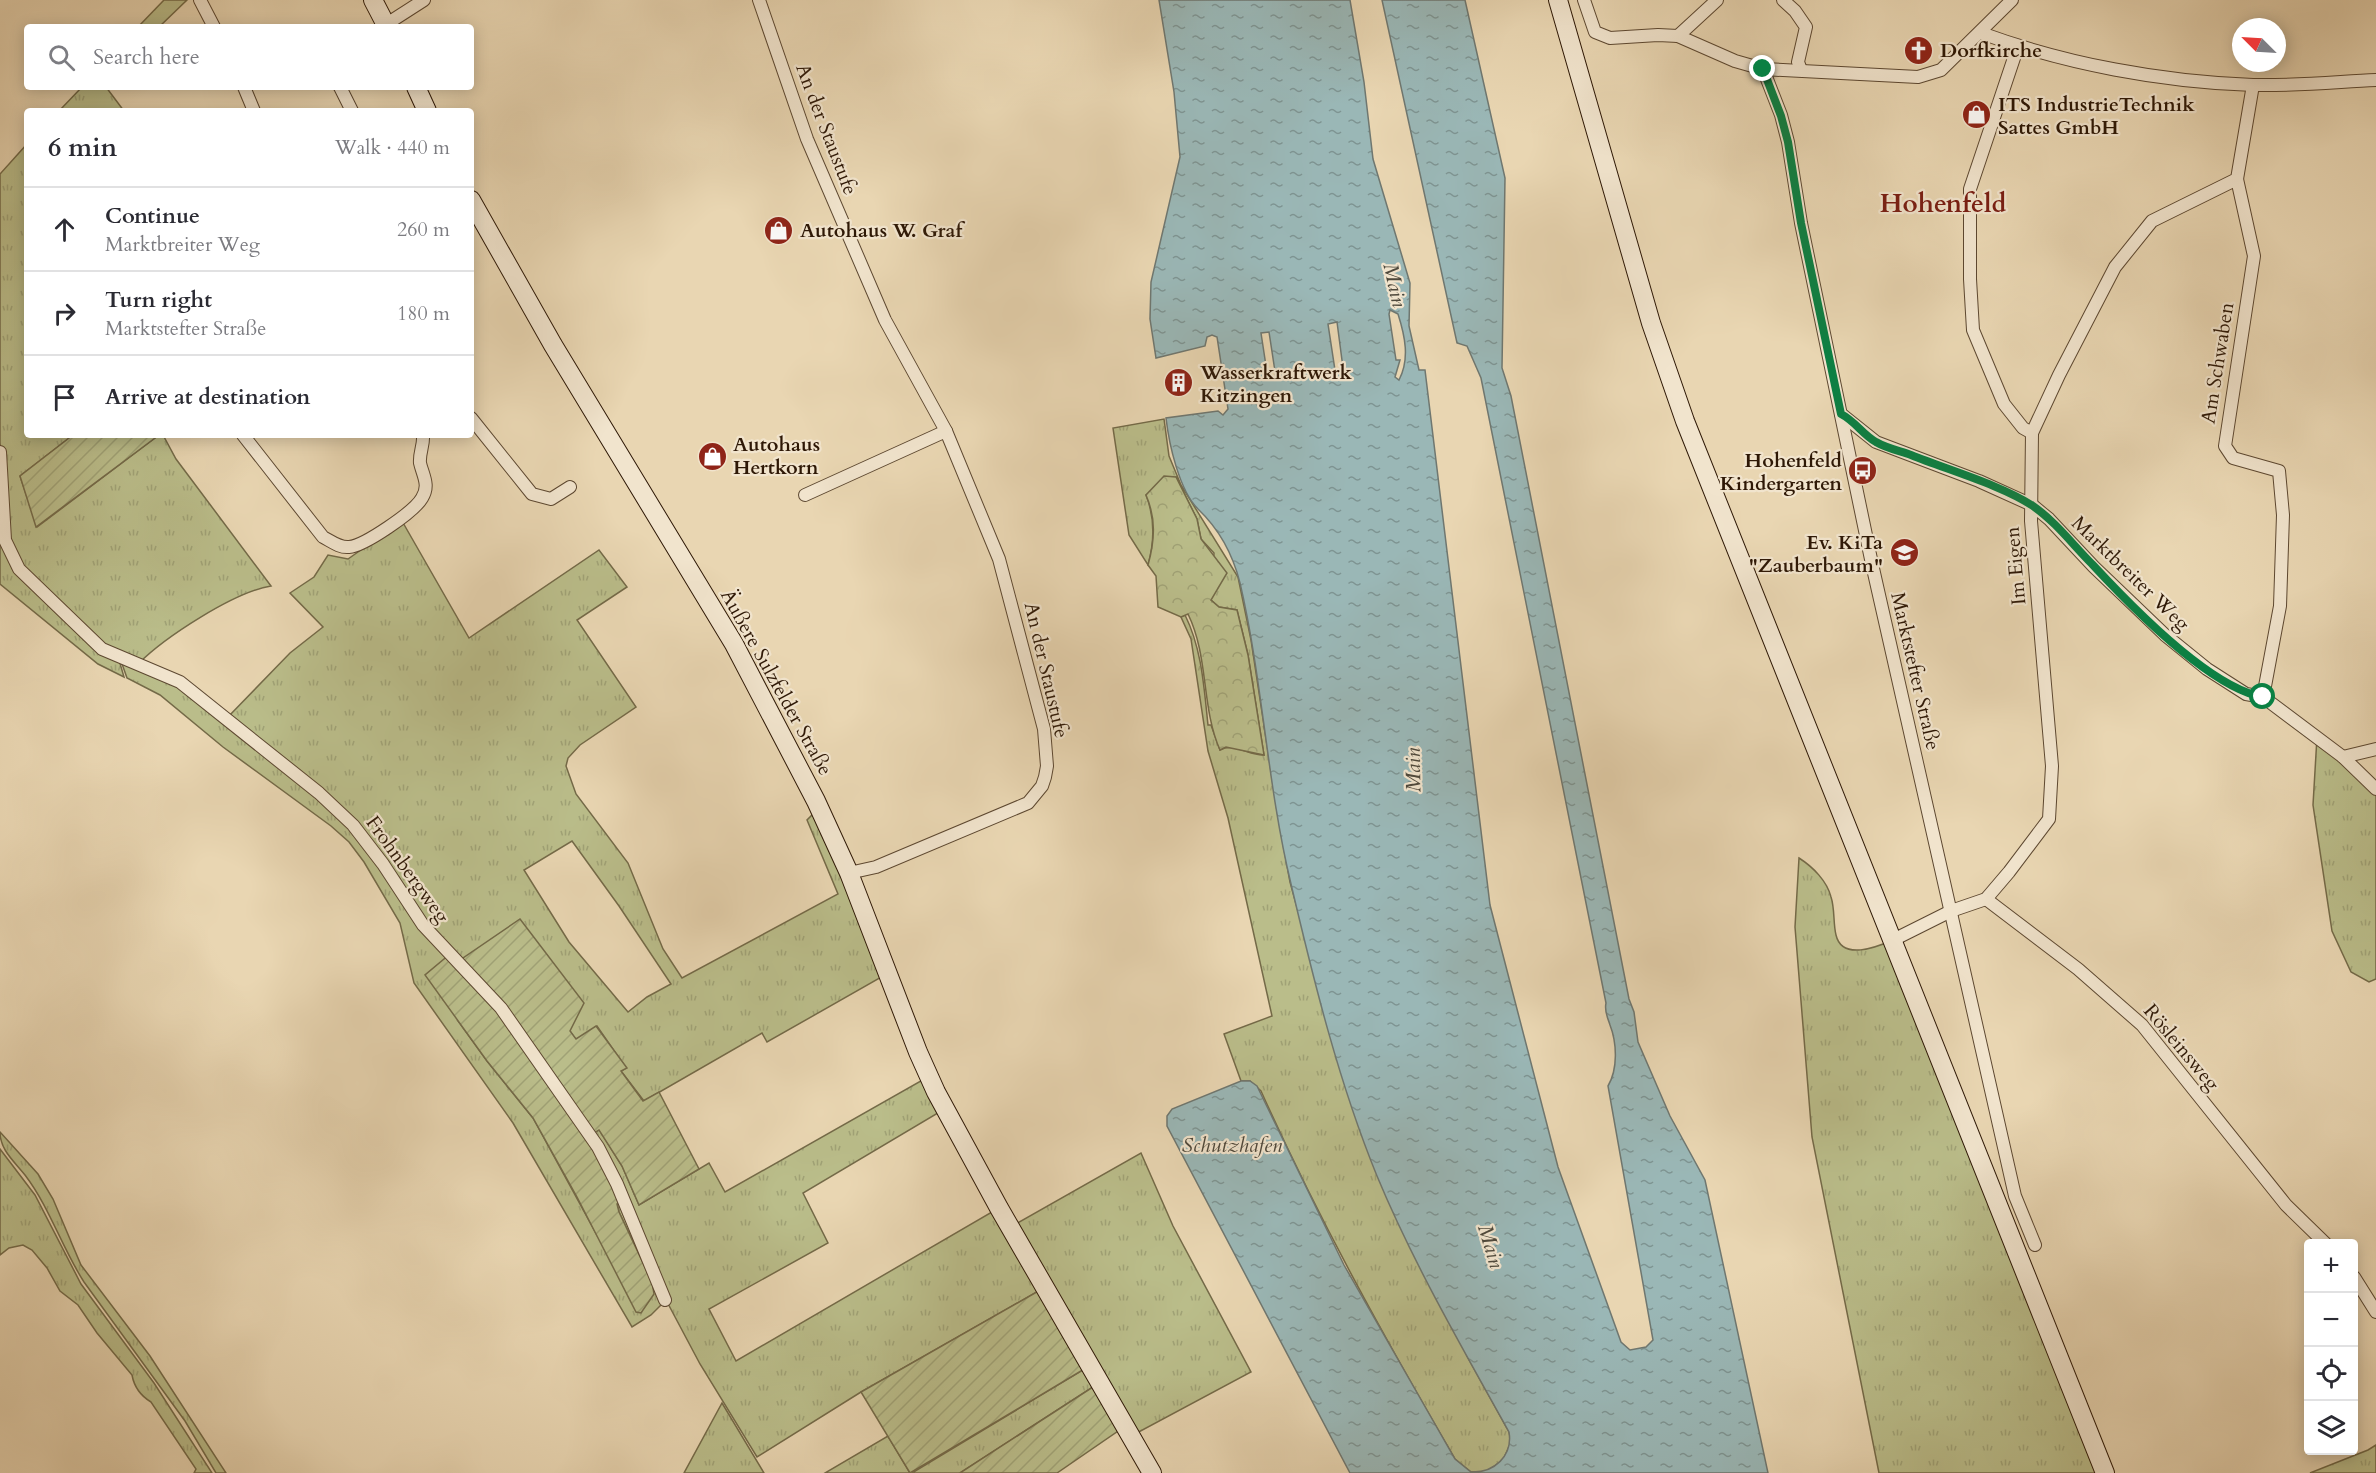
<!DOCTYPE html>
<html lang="en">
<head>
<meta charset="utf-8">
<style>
  body { margin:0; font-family:Cardo,serif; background:#f7f7f7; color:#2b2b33 }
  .controls { position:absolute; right:18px; bottom:18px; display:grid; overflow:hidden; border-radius:6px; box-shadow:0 3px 15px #0003 }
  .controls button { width:54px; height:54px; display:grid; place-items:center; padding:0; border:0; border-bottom:2px solid #e1e1e2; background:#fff; color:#2b2b33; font:30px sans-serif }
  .compass { position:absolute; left:2232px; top:18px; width:54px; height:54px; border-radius:50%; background:#fff; box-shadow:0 3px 15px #0003; rotate:294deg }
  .stop { position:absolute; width:18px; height:18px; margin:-14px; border:4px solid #0b8043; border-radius:50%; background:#fff }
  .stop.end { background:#0b8043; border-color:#fff; box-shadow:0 2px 6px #0008 }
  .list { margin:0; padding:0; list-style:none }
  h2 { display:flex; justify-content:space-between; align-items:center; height:78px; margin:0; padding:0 24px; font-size:26px }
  h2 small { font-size:20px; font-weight:400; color:#7c7c81 }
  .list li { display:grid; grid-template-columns:39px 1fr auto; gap:18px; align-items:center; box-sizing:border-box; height:84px; padding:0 24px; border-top:2px solid #e1e1e2 }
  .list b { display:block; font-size:22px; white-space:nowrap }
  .list p { margin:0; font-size:20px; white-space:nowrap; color:#7c7c81 }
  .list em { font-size:20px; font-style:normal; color:#7c7c81 }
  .icon { flex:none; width:33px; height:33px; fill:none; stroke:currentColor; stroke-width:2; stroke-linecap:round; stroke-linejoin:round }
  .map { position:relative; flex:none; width:2376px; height:1473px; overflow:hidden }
  .search { position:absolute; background:#fff; box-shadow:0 3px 15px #0003; left:24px; top:24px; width:450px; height:66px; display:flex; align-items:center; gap:15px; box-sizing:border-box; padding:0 21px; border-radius:6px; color:#7c7c81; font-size:22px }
  .panel { position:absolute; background:#fff; box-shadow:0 3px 15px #0003; left:24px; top:108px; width:450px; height:330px; border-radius:6px }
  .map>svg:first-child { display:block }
  .grass { fill:url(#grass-tufts); stroke:#746a48; stroke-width:1.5; fill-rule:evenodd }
  .forest { fill:url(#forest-crowns); stroke:#746a48; stroke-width:1.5 }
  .garden { fill:url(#garden-furrows); stroke:#746a48; stroke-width:1.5 }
  .water { fill:url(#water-ripples); stroke:#6f7770; stroke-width:1.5; fill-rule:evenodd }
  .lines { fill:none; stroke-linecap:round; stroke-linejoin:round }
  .street-casing { stroke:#5d4831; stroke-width:14 }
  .secondary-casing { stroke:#2e1806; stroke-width:20 }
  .street { stroke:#f1e4cd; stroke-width:12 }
  .secondary { stroke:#f1e4cd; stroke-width:18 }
  .route { stroke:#0b8043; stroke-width:8 }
  .labels { text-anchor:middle; stroke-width:4.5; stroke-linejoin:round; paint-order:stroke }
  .poi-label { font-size:20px; font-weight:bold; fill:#2e1806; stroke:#f1e4cd; text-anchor:start }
  .street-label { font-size:20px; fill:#2e1806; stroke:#f1e4cd }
  .water-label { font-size:21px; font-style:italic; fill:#4e483b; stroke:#f1e4cd }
  .district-label { font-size:26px; font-weight:bold; fill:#7a1f14; stroke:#f1e4cd }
</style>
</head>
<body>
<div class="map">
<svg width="2376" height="1473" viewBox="0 0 2376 1473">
  <defs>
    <pattern id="grass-tufts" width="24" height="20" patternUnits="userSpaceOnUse" patternTransform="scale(1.5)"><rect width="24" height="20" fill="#babd8a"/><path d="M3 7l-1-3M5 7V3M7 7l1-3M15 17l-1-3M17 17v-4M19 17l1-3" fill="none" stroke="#a0a276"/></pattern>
    <pattern id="forest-crowns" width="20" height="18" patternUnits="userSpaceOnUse" patternTransform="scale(1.5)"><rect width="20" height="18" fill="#babd8a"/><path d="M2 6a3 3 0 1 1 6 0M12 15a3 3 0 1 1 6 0" fill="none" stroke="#a0a276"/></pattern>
    <pattern id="garden-furrows" width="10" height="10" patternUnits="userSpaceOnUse" patternTransform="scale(1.5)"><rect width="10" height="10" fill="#babd8a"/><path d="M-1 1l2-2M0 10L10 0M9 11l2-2" fill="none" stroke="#a0a276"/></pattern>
    <pattern id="water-ripples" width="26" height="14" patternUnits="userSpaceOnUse" patternTransform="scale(1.5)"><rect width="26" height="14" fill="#9ab7b6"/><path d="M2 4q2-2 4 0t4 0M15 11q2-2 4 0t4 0" fill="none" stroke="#7e9492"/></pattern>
  </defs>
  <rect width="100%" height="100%" fill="#e9d6b2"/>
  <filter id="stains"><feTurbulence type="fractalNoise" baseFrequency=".00333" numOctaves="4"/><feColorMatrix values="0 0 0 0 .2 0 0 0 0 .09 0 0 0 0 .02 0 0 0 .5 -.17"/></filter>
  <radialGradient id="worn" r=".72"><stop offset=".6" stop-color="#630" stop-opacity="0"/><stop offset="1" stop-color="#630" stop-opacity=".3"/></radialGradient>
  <g class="grass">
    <polygon points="164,0 187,0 159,27 138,27"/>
    <polygon points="82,87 106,87 124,111 59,111"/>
    <path d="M 27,144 L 27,435 L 73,435 L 20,476 L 37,527 L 159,435 L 163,435 L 176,459 L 271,586 C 234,592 165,637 138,664 L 119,660 L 124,677 L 98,664 L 0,584 L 0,466 L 3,462 L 0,443 L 0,174 Z"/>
    <path d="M 1164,419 L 1169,456 L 1181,485 L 1238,577 L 1251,640 L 1277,811 L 1290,882 L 1350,1100 L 1467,1356 L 1509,1432 L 1511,1442 L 1503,1460 L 1486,1472 L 1471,1472 L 1455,1459 C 1385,1339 1318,1218 1261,1091 L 1250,1081 L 1241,1081 L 1224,1034 L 1272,1016 L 1228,818 L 1208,751 L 1191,639 L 1181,617 L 1185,615 C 1202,649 1204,688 1208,725 L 1211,725 L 1220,750 C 1235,742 1249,756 1264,755 L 1248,655 L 1237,610 L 1219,607 L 1211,600 L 1214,553 L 1201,539 L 1197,519 L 1176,477 L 1146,495 C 1155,518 1155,540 1148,565 L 1129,535 L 1113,428 Z"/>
    <path d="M 402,521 L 469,638 L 599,550 L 627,587 L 577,620 L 636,707 L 580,745 L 568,758 L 566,766 L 576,794 L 628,863 L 663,949 L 682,978 L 838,894 L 807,820 L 816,811 L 885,975 L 767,1042 L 762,1033 L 644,1101 L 621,1071 L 626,1068 L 597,1026 L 576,1040 L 570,1031 L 458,1021 L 487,1061 L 533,1118 L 598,1237 L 652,1282 L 619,1212 L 617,1204 L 624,1202 L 590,1135 L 599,1129 L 622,1166 L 639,1205 L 709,1163 L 725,1192 L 926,1078 L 943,1110 L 803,1193 L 828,1243 L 709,1309 L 736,1361 L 997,1209 L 1042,1289 L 861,1392 L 757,1457 L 700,1364 L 666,1300 L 651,1315 L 632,1327 L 513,1123 L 414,983 L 400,923 L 364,862 L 349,842 L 331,826 L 223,747 L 160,695 L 127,678 L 121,661 L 169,678 L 226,719 L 290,653 L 323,627 L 290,593 L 314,577 L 328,555 L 348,559 ZM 572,841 L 619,906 L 671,984 L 647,997 L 628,1012 L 569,942 L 524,870 Z"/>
    <polygon points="2317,737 2376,789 2376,979 2369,982 2351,972 2332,931 2313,805"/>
    <path d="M 1799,858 C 1813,867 1827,881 1831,897 C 1835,909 1833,923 1836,935 C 1842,961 1877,947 1893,940 L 2105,1473 L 1879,1473 L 1812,1137 L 1795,927 Z"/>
    <path d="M 0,1132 L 38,1174 L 53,1199 L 81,1265 L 150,1356 L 226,1473 L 216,1473 L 185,1421 L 84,1282 C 62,1248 50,1208 25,1175 C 14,1161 0,1150 0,1132 Z"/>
    <path d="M 0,1149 L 35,1195 L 81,1284 L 154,1383 L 212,1473 L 194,1473 L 196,1469 L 151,1402 C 141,1396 134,1386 132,1375 L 97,1333 L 78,1305 L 60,1291 L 47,1268 L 32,1250 L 23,1245 L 9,1248 L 0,1255 Z"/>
    <polygon points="1141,1153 1173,1226 1251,1372 1135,1434 1014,1225"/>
    <polygon points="1086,1368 1096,1385 960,1473 912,1473"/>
    <polygon points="722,1403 764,1473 684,1473"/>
    <polygon points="888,1436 910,1473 825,1473"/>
    <polygon points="2376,1445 2376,1473 2310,1473 2368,1450"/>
  </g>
  <path class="forest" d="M 1164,476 L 1176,477 L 1197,519 L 1201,539 L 1227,573 L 1211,600 L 1219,607 L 1237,610 L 1248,655 L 1264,755 L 1226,747 L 1220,750 C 1201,707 1209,657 1188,614 L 1181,617 L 1158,607 L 1156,576 L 1148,565 C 1155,540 1156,518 1146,495 Z"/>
  <g class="garden">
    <polygon points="73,435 159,435 36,527 20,476"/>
    <polygon points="520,919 584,1003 570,1031 576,1039 596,1026 627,1068 621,1071 643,1101 659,1092 699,1169 639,1205 622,1166 599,1130 589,1136 624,1202 617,1204 619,1212 652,1282 654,1294 641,1313 636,1312 577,1197 533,1118 487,1061 425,975 450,954 457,962"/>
    <polygon points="1042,1289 1086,1368 910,1473 861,1392"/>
    <polygon points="1096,1385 1121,1429 1057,1473 960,1473"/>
  </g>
  <path class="water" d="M 1159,0 L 1350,0 L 1364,82 L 1373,159 L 1410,283 L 1409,326 L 1419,370 L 1425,370 L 1490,905 L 1558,1167 L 1621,1342 L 1630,1350 L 1646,1347 L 1653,1340 L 1608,1086 C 1618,1069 1617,1043 1610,1025 C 1608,1018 1604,1012 1606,1003 L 1481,378 L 1467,346 L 1457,343 L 1382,0 L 1465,0 L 1505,178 L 1502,368 L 1511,396 L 1629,999 L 1634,1012 L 1638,1042 L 1670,1116 L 1705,1180 L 1768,1473 L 1350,1473 L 1167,1126 L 1167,1116 L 1172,1109 L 1241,1081 L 1250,1081 L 1257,1086 L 1344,1265 L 1455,1459 L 1471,1472 C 1494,1473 1513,1456 1509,1432 C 1463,1349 1414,1265 1377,1176 C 1339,1083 1314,982 1291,884 C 1267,785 1263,682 1240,583 C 1233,555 1219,529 1198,509 C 1179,490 1169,444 1166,418 L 1218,411 L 1223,415 L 1228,409 L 1217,337 L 1212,335 L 1207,337 L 1205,346 L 1156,358 L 1150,319 L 1151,282 L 1180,157 L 1174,92 ZM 1390,310 L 1398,314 C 1405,336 1410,359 1399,380 L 1395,377 L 1400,360 L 1396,360 L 1389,314 ZM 1337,322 L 1343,368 L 1335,370 L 1328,324 ZM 1269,332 L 1276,378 L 1268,379 L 1261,333 Z"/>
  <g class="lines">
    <defs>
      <g id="street">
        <polyline points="200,0 214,27"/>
        <polyline points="759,0 807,139 885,320 946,431 999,559 1044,729 1047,766 1045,777 1042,786 1028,803 876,867 849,873"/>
        <polyline points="1584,0 1595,32 1610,38 1658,35 1678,36 1735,61 1763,69 1918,77 1941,70 2012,0"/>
        <polyline points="1783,0 1795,11 1806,27 1798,62 1801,70"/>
        <polyline points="382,27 424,0"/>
        <path d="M 1981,33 C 2066,64 2162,82 2253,85 C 2294,86 2335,82 2376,80"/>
        <polyline points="1678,36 1717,0"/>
        <polyline points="2018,46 1970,189 1970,279 1973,330 2004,404 2023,428 2032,433"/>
        <polyline points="1763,69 1781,115 1788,142 1801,223 1872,564 2015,1196 2035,1245"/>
        <polyline points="244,87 254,111"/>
        <polyline points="340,87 352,111"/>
        <polyline points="2237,179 2254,256 2225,446 2233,458 2279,471 2283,515 2280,606 2263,697"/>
        <polyline points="1841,414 1876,442 1979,481 2032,505 2049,519 2094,567 2165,635 2207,669 2246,694 2263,697 2343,757 2376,789"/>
        <polyline points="471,418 532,494 551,499 570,487"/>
        <path d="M 243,435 L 323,537 C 331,541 339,548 349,547 C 364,546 414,512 422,498 C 430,485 423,476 420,463 C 419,453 424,445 423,435"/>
        <polyline points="0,452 5,540 19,569 102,649 180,682 319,793 353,825 383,864 423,925 501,1008 598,1147 617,1184 665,1300"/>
        <polyline points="805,495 946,431"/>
        <polyline points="2343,757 2376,749"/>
        <polyline points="1986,899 2078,969 2142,1025 2286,1205 2326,1244"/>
        <polyline points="1893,940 1951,911 1986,899 2009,872 2049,819 2052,766 2031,521 2032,433 2059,375 2115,267 2152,221 2237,179 2253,85"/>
        <polyline points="2354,1277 2376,1312"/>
      </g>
      <g id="secondary">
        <polyline points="373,0 387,27"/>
        <polyline points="1558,0 1651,323 1685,421 2105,1473"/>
        <polyline points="416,87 427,111"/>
        <polyline points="471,200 553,345 734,644 816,801 849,873 918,1052 936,1092 999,1208 1152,1473"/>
      </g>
    </defs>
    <use href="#street" class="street-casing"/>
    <use href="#secondary" class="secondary-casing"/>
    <use href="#street" class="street"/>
    <use href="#secondary" class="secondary"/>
  </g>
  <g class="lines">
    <path class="route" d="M 1763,69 L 1781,116 L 1788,142 L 1801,223 L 1841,414 C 1855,421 1863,435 1876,442 C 1886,448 1900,451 1911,455 C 1948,470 2001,485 2033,506 C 2056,522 2073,545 2092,564 C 2129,604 2210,688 2263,697"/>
  </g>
  <defs>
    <symbol id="church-disc" viewBox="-11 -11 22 22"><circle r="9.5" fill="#8f2418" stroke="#f1e4cd"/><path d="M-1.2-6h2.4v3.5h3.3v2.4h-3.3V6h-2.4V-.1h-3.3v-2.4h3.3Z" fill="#fff"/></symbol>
    <symbol id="shop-disc" viewBox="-11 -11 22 22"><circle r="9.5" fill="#8f2418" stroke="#f1e4cd"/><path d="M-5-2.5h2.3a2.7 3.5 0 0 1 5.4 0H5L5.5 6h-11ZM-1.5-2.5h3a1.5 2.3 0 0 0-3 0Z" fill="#fff"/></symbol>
    <symbol id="building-disc" viewBox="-11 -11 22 22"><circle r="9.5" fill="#8f2418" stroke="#f1e4cd"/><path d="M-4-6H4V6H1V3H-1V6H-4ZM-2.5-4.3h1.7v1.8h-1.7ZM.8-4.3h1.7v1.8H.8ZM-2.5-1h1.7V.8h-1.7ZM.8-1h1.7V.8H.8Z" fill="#fff"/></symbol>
    <symbol id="bus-disc" viewBox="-11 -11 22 22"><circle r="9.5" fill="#8f2418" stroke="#f1e4cd"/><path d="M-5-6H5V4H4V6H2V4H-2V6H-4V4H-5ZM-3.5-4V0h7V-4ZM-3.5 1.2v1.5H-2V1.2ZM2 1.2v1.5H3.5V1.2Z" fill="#fff"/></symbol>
    <symbol id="school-disc" viewBox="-11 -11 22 22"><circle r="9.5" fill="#8f2418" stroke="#f1e4cd"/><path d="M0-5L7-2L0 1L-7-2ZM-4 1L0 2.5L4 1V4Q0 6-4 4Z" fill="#fff"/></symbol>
  </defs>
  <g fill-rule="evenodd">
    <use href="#church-disc" x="1902" y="34" width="33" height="33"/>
    <use href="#shop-disc" x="1960" y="98" width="33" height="33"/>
    <use href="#shop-disc" x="762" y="214" width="33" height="33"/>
    <use href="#building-disc" x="1162" y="366" width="33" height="33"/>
    <use href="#shop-disc" x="696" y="440" width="33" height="33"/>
    <use href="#bus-disc" x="1846" y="454" width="33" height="33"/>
    <use href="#school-disc" x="1888" y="536" width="33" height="33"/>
  </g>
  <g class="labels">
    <g class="poi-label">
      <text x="1940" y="57">Dorfkirche</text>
      <text x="1998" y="111">ITS IndustrieTechnik<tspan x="1998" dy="23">Sattes GmbH</tspan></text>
      <text x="800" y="237">Autohaus W. Graf</text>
      <text x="1200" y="379">Wasserkraftwerk<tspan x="1200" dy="23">Kitzingen</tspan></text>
      <text x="733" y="451">Autohaus<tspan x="733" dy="23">Hertkorn</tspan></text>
      <text x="1842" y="467" text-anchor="end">Hohenfeld<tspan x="1842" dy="23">Kindergarten</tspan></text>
      <text x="1883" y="549" text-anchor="end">Ev. KiTa<tspan x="1883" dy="23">"Zauberbaum"</tspan></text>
    </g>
    <g class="street-label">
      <text transform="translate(827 129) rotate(69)" y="7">An der Staustufe</text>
      <text transform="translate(2217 363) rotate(-81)" y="7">Am Schwaben</text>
      <text transform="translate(2015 566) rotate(-95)" y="7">Im Eigen</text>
      <text transform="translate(2131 573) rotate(44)" y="7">Marktbreiter Weg</text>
      <text transform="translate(1047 670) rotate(77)" y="7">An der Staustufe</text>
      <text transform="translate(1916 671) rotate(77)" y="7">Marktstefter Straße</text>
      <text transform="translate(777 682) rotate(61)" y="7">Äußere Sulzfelder Straße</text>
      <text transform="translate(408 869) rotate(54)" y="7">Frohnbergweg</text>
      <text transform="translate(2182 1047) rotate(50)" y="7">Rösleinsweg</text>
    </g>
    <g class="water-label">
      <text transform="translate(1395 285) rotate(77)" y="7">Main</text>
      <text transform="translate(1413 770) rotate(-91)" y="7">Main</text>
      <text x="1232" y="1152">Schutzhafen</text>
      <text transform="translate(1491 1246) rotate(73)" y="7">Main</text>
    </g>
    <g class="district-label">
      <text x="1943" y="212">Hohenfeld</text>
    </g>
  </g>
  <rect width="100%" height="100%" filter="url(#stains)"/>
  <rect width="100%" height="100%" fill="url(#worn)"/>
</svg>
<div class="controls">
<button>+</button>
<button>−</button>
<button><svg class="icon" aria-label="locate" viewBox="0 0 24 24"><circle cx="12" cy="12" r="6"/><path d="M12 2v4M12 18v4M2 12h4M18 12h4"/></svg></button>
<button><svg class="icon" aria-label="layers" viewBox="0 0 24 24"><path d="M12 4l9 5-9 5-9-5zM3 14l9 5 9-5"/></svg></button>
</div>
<svg class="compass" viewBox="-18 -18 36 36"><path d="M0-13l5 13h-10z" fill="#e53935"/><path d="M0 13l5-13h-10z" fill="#7c7c81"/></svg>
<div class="stop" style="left:2263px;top:697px"></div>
<div class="stop end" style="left:1763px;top:69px"></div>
<div class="search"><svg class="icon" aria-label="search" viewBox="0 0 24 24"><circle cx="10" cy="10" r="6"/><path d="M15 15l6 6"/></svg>Search here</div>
<section class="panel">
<h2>6 min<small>Walk · 440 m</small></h2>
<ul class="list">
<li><svg class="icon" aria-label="ahead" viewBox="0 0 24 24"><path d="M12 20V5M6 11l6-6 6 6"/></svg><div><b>Continue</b><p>Marktbreiter Weg</p></div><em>260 m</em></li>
<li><svg class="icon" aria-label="right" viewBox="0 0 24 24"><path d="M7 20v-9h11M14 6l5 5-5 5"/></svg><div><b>Turn right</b><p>Marktstefter Straße</p></div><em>180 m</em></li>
<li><svg class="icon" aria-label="arrive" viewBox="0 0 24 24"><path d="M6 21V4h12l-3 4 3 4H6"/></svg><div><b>Arrive at destination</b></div></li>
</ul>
</section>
</div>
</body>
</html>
